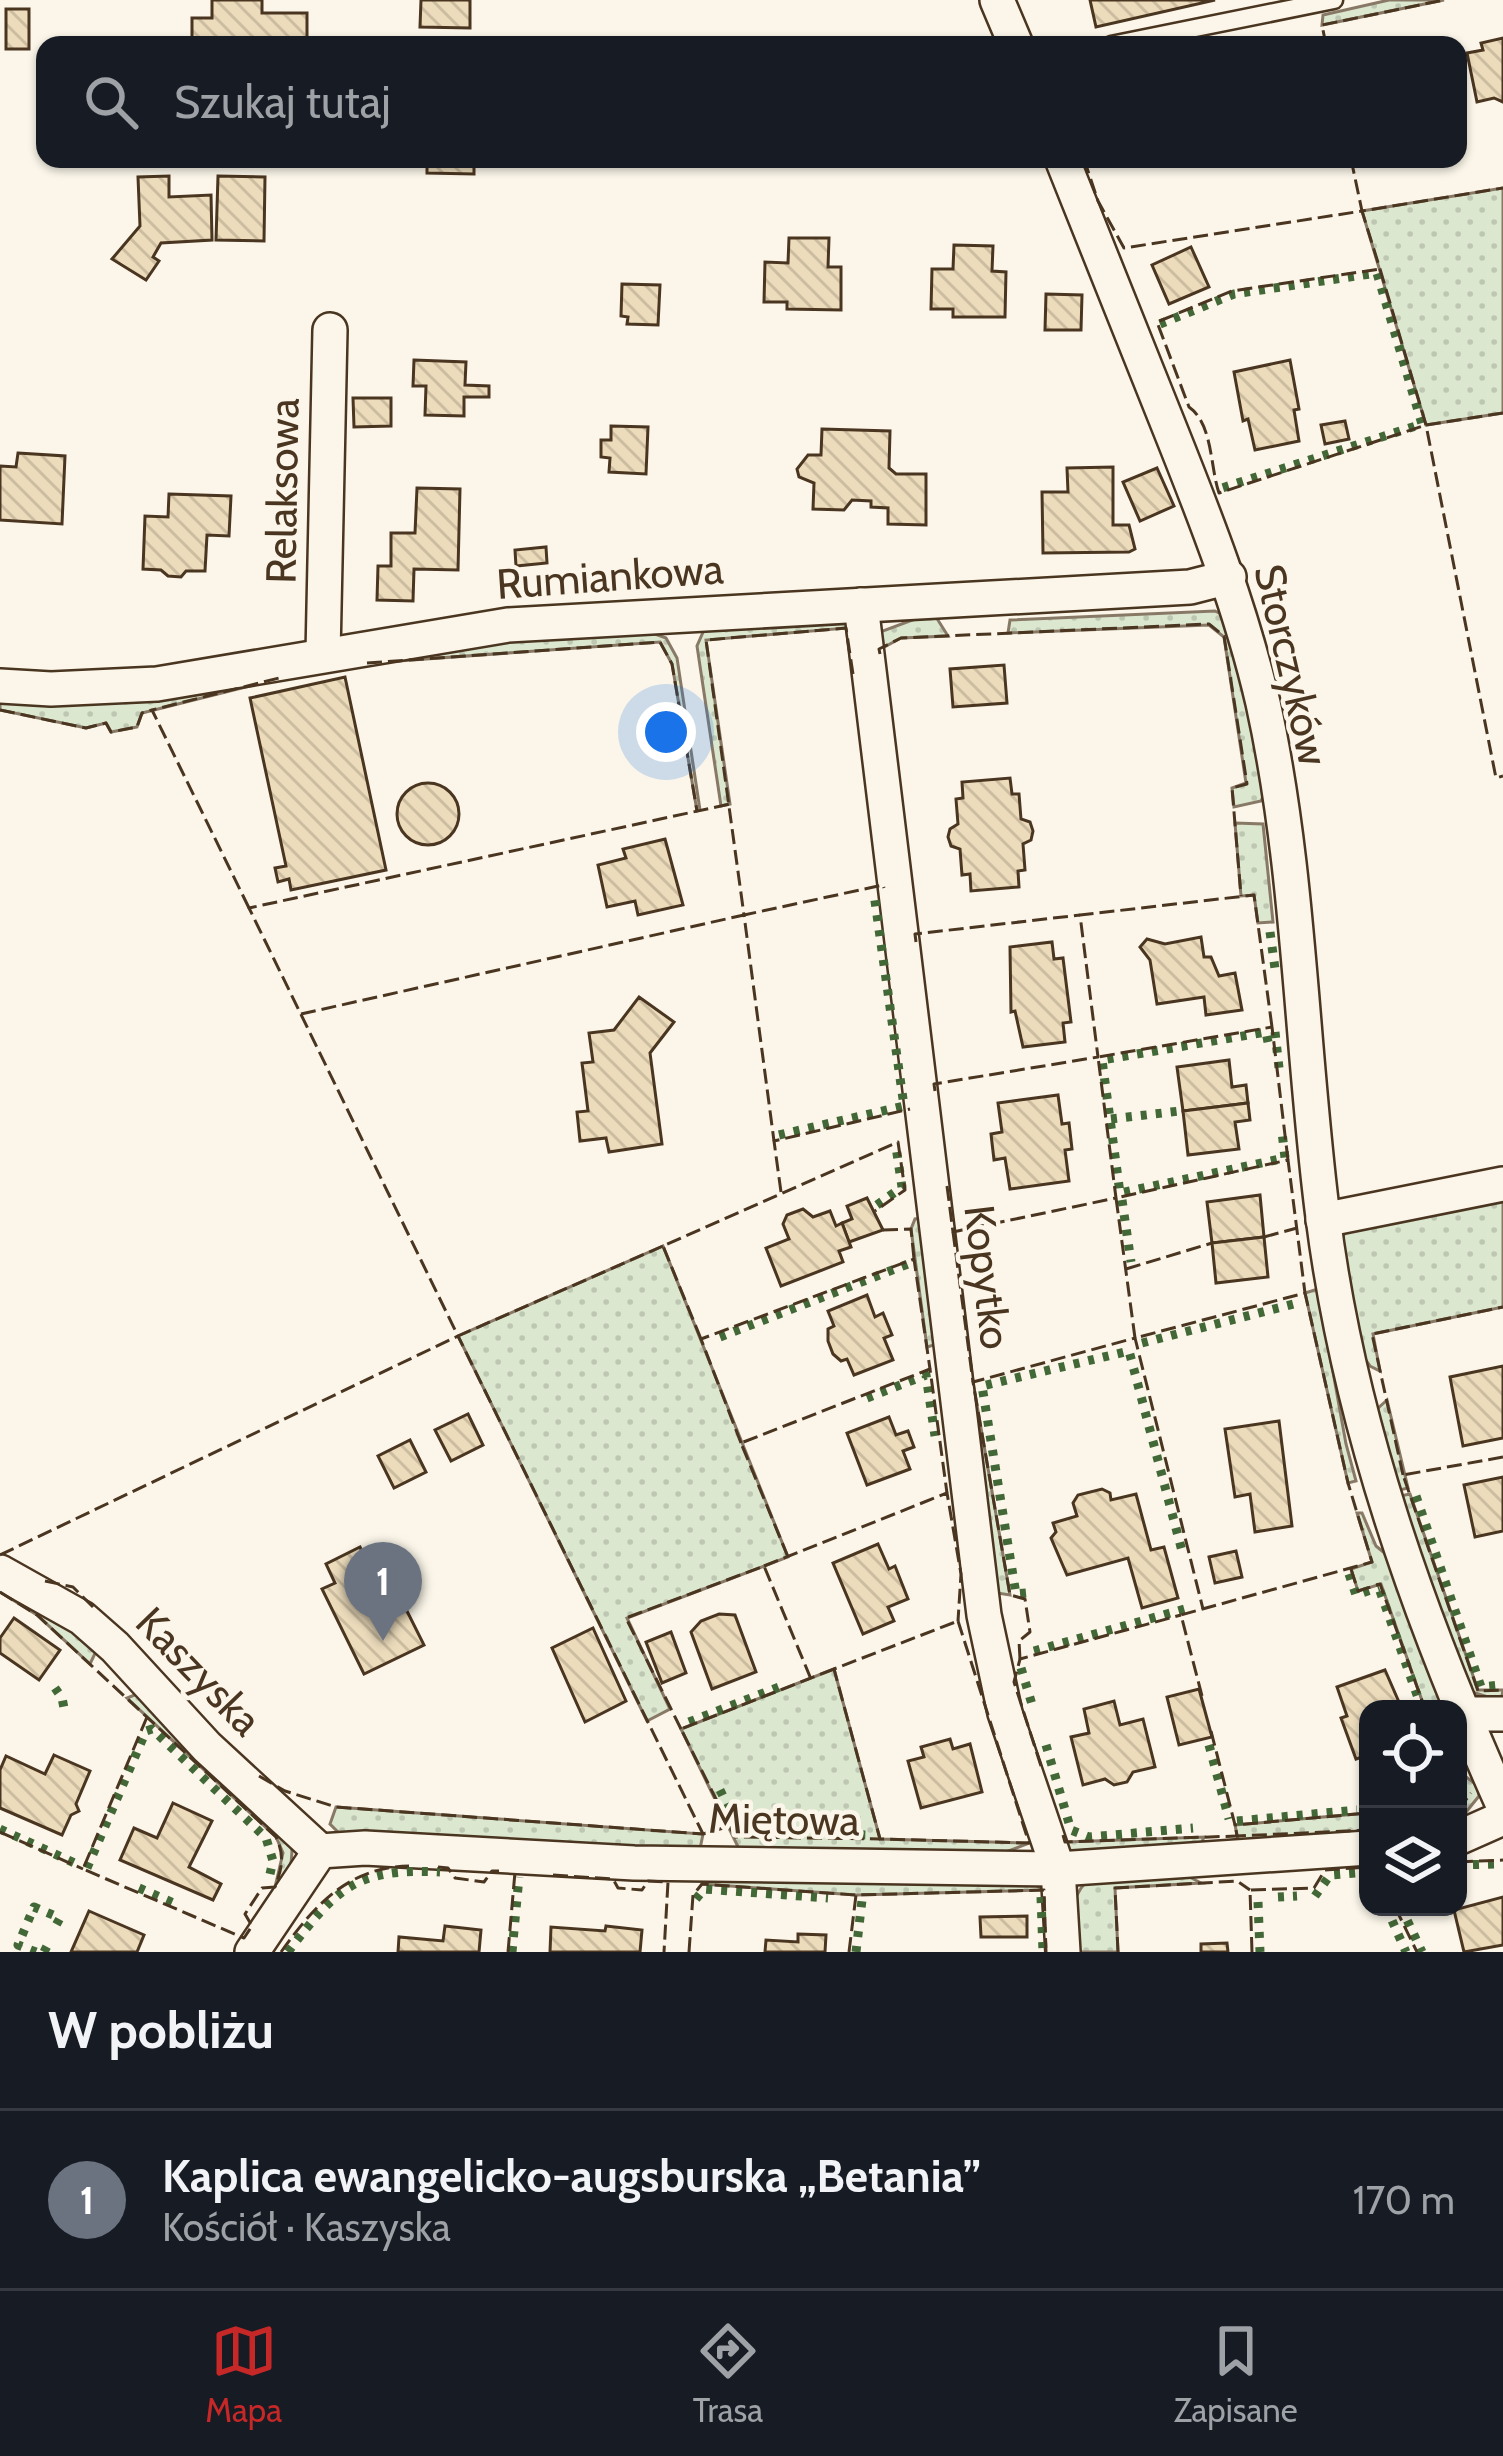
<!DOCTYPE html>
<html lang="pl">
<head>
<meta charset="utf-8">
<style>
  body { margin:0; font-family:Cabin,sans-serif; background:#20242c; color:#f1f3f6 }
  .controls { position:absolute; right:36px; bottom:36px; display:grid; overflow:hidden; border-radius:24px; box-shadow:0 3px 9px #0004 }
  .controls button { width:108px; height:108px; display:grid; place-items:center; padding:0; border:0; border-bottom:3px solid #363941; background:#171b24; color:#f1f3f6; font:60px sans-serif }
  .you { position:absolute; left:666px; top:732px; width:42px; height:42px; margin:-30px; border:9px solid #fff; border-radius:50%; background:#1a73e8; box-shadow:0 0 0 18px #1a73e833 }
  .badge { display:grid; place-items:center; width:78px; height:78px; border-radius:50%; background:#c62828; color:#fff; font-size:39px; font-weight:700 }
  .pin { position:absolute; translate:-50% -99px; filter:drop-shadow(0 3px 6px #0008) }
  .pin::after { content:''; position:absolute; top:63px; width:42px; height:36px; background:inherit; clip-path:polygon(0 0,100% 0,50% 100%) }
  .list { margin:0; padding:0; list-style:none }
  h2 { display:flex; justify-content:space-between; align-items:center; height:156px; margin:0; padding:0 48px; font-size:51px }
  h2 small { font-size:39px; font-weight:400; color:#9ea1a6 }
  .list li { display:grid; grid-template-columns:78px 1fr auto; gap:36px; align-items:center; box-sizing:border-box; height:180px; padding:0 48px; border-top:3px solid #363941 }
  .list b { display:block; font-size:45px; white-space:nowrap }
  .list p { margin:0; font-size:39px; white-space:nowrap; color:#9ea1a6 }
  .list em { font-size:39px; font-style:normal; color:#9ea1a6 }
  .icon { flex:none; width:66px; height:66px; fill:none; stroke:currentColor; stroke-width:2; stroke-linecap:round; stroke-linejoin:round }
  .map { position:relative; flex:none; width:1503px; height:1952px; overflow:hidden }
  .search { position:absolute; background:#171b24; box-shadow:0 3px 9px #0004; left:36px; right:36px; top:36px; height:132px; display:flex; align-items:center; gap:30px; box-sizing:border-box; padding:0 42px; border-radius:24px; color:#9ea1a6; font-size:45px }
  .sheet { height:336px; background:#171b24 }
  nav { display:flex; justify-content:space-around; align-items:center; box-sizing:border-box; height:168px; border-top:3px solid #363941; background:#171b24; font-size:33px; color:#9ea1a6 }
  nav a { display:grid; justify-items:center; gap:6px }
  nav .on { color:#c62828 }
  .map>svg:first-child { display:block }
  .green { fill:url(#green-dots); stroke:#887966; stroke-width:3 }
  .building { fill:url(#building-back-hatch); stroke:#4a3520; stroke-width:3 }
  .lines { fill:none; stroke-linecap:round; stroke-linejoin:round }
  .service-casing { stroke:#4a3520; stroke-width:21 }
  .minor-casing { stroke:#4a3520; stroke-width:38 }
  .service { stroke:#fbf6e9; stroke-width:16 }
  .minor { stroke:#fbf6e9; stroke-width:33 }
  .hedge { stroke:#436837; stroke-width:9; stroke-dasharray:6 9; stroke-linecap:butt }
  .fence { stroke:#4a3520; stroke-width:3; stroke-dasharray:15 6; stroke-linecap:butt }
  .labels { text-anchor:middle; stroke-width:9; stroke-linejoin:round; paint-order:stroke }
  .street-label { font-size:42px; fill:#4a3520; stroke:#fbf6e9 }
</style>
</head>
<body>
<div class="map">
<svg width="1503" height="1952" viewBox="0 0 1503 1952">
  <defs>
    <pattern id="green-dots" width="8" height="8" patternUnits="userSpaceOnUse" patternTransform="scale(3)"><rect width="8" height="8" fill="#dce7d0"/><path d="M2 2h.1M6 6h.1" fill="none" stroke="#bec7b2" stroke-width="1.8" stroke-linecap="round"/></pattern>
    <pattern id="building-back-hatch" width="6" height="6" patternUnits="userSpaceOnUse" patternTransform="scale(3)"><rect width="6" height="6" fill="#ecdcbc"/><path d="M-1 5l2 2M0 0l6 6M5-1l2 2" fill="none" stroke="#ccbda1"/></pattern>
  </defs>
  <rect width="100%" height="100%" fill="#fbf6e9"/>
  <g class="green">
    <polygon points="1389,0 1444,0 1322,25 1323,15"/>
    <polygon points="1503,188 1503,413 1426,425 1362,211"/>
    <polygon points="1215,611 1229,618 1239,643 1265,792 1261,801 1234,807 1232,788 1246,783 1224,637 1209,625 1008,633 1010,620"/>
    <polygon points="936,617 948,636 901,638 879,650 880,632 915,619"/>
    <polygon points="847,621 883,885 846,628 706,640 730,804 721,806 697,646 704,630"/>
    <polygon points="647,631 666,638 677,658 700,810 697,811 672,664 660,642 329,666 142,713 137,727 111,732 106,723 86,728 0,710 0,700 510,634"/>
    <polygon points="1235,823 1263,824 1273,922 1258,923 1254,895 1241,896"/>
    <polygon points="1503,1196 1503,1307 1373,1334 1380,1371 1370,1366 1362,1355 1341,1248 1344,1234 1354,1223"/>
    <polygon points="949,1197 973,1382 1010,1595 997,1593"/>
    <polygon points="924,1218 934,1345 927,1347 911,1229 915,1219"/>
    <polygon points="663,1246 788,1557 627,1618 670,1709 647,1721 458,1336"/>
    <polygon points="1318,1289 1346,1444 1356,1481 1348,1483 1305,1293"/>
    <polygon points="1387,1400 1408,1488 1392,1492 1375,1411"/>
    <polygon points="1410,1494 1478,1690 1503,1690 1501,1701 1472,1692 1395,1497"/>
    <polygon points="1357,1513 1362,1513 1376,1546 1387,1555 1443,1709 1425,1709 1381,1584 1358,1591 1351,1569 1372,1562"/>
    <polygon points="0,1584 99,1645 90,1664 37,1615 0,1592"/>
    <polygon points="834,1669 880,1839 1029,1843 1006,1852 740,1851 681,1729"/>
    <path d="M 137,1694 L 292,1846 C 292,1864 291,1877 275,1887 L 283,1853 L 276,1837 L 127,1698 Z"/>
    <polygon points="1034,1745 1065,1842 1204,1837 1200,1846 1066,1851 1032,1750"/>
    <polygon points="1458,1771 1477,1785 1479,1796 1458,1822"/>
    <polygon points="336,1807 703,1834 700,1849 340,1834 330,1824"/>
    <polygon points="1368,1813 1368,1839 1240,1849 1235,1825"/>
    <path d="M 1180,1872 L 1201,1883 L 1115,1888 L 1118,1952 L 1070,1952 C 1071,1927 1068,1901 1086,1882 Z"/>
    <polygon points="707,1875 1030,1882 1044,1890 856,1895 702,1884"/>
  </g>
  <g class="building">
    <polygon points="212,0 262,0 262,13 307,13 307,45 192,45 192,18 212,18"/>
    <polygon points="421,0 470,0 470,28 420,27"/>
    <polygon points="1090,0 1215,0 1096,27"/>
    <rect x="6" y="9" width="23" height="40"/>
    <polygon points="1503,38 1503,102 1494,98 1477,102 1467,53 1483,50 1481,43"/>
    <polygon points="427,159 474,159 474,174 427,173"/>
    <polygon points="169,176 169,197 211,195 212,240 161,243 153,257 159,261 146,280 112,259 140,226 138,177"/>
    <polygon points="218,176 265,177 264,241 216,240"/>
    <polygon points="789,238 829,238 828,267 841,267 841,310 787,309 787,302 764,302 765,262 788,263"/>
    <polygon points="954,245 993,246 992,271 1006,272 1005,317 953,317 953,309 931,309 932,269 953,269"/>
    <polygon points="1191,247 1209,287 1169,304 1152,265"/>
    <polygon points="622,284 660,285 658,325 627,324 628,317 621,316"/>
    <polygon points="1046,294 1082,295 1081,330 1045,330"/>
    <polygon points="414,360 466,362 465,385 489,386 489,397 464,397 464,416 425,415 426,386 413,386"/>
    <polygon points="1290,360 1299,409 1294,410 1299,441 1255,450 1248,419 1243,421 1234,372"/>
    <polygon points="353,398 391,398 391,426 354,427"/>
    <polygon points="1345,421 1349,439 1325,444 1321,425"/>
    <polygon points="611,426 648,427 646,474 609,472 610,458 601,457 601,440 611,440"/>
    <polygon points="822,429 890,431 889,468 896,474 926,474 926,525 888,524 888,508 871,507 871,501 852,500 844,510 813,509 814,483 799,477 797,469 808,455 821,455"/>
    <polygon points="18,453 65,456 62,524 0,520 0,466 16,467"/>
    <polygon points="1113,467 1113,525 1129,525 1135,549 1129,552 1043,553 1042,492 1068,492 1067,468"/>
    <polygon points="1157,468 1174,506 1140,521 1123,482"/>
    <polygon points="417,488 460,489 458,570 414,569 413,601 377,600 378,566 391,566 391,533 415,533"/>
    <polygon points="169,494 231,496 229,536 207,535 205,571 186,571 181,577 168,576 161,570 143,569 145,516 168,517"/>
    <polygon points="546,547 547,563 516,566 515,550"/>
    <polygon points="1004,665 1007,703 953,707 950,669"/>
    <polygon points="345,677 386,870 291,890 289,879 278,882 275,868 286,866 250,698"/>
    <polygon points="1010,778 1012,794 1019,794 1021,819 1030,822 1033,831 1031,840 1023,844 1025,870 1018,871 1019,887 971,891 970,874 962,875 960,849 951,846 948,837 950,829 958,824 956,799 963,798 962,782"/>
    <circle cx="428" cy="814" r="31"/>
    <polygon points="665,839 683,905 638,915 635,901 607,907 598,865 626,858 623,849"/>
    <polygon points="1201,937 1204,957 1211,957 1219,976 1235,973 1242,1010 1206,1015 1204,997 1157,1004 1150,960 1140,947 1147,939 1165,944"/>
    <polygon points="1052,942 1054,959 1063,958 1071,1022 1063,1023 1065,1042 1023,1047 1015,1011 1011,1012 1010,947"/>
    <polygon points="639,997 674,1022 650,1053 662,1144 609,1152 606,1138 580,1141 577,1112 588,1111 582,1063 593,1062 589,1033 614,1030"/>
    <polygon points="1229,1060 1232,1087 1246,1085 1248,1103 1183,1111 1177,1067"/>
    <polygon points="1058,1095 1062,1124 1069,1123 1072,1149 1065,1150 1069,1181 1010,1189 1005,1158 994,1160 991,1134 1002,1132 998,1103"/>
    <polygon points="1248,1103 1250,1120 1235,1122 1239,1149 1188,1155 1183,1111"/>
    <polygon points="1260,1195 1264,1237 1212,1243 1207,1202"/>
    <polygon points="867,1198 883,1230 849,1242 842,1223 852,1219 847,1206"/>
    <polygon points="803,1209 813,1217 830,1211 836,1226 842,1223 851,1247 839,1251 843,1262 781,1286 766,1248 789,1239 783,1224 787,1215"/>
    <polygon points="1264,1237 1268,1277 1216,1283 1212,1243"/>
    <polygon points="867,1295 875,1317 883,1313 892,1335 884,1338 893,1360 854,1375 847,1359 841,1361 833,1354 828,1341 828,1329 834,1326 828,1311"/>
    <polygon points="1503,1366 1503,1438 1463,1446 1450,1377"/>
    <polygon points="468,1414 483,1445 451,1461 435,1430"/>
    <polygon points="889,1417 896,1435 908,1431 914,1447 903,1451 910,1469 867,1485 847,1433"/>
    <polygon points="1279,1421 1292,1526 1255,1532 1250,1494 1235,1497 1225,1429"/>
    <polygon points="410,1440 426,1472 394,1488 378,1456"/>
    <polygon points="1503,1477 1503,1531 1475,1537 1464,1485"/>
    <polygon points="1102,1489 1110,1493 1111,1500 1136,1494 1151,1550 1164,1547 1178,1598 1142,1608 1128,1558 1067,1575 1051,1538 1056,1532 1053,1523 1077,1516 1073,1503 1078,1495"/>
    <polygon points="878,1544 889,1569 895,1566 908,1599 888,1607 894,1621 863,1634 833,1563"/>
    <polygon points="360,1547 369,1566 381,1559 424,1645 364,1674 322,1589 335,1583 326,1564"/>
    <polygon points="1236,1551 1242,1577 1215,1583 1209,1557"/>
    <polygon points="719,1614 735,1615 756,1672 712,1689 691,1632 701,1621"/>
    <polygon points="14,1618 60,1650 39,1680 0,1653 0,1638"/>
    <polygon points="593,1628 626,1701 585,1722 552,1648"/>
    <polygon points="671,1632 686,1673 662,1683 646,1642"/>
    <polygon points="1385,1670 1402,1709 1368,1709 1368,1775 1362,1757 1356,1759 1341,1718 1347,1716 1337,1687"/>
    <polygon points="1199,1689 1212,1737 1179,1745 1167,1697"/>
    <polygon points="1114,1701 1120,1725 1143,1719 1155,1767 1133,1772 1127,1782 1114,1785 1105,1779 1083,1785 1071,1737 1089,1733 1084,1709"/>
    <polygon points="950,1739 953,1749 970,1744 982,1792 921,1808 908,1761 924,1757 921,1747"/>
    <polygon points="54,1755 90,1771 76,1804 79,1811 71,1815 62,1835 0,1808 0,1770 6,1756 45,1774"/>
    <polygon points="173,1803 212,1821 189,1867 221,1884 213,1900 120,1860 134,1828 157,1838"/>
    <polygon points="1503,1897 1503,1945 1464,1952 1454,1910"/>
    <polygon points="89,1911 144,1935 137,1952 71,1952"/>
    <polygon points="1027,1916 1027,1937 981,1937 980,1917"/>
    <polygon points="445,1926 481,1930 479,1952 398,1952 399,1937 443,1941"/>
    <polygon points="606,1926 642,1930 640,1952 550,1952 551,1927 605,1931"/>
    <polygon points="798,1934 826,1935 825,1952 765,1952 766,1940 798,1942"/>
    <polygon points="1227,1943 1228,1952 1201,1952 1201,1944"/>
  </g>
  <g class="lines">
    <defs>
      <polyline id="service" points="1111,45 1334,0"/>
      <g id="minor">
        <polyline points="997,0 1016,45"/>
        <path d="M 1062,159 C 1098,249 1134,339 1170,429 C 1206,519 1241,608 1263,703 C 1300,870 1301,1048 1323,1217 C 1349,1422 1419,1618 1503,1805"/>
        <polyline points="861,605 984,1615 1005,1713 1058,1869 1063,1952"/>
        <polyline points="323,654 330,330"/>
        <polyline points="0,686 51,689 157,684 508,625 1190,587 1229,577"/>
        <polyline points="1323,1220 1503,1184"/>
        <polyline points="0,1572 82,1618 115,1647 207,1747 320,1851"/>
        <polyline points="1462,1714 1503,1714"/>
        <polyline points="1458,1838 1503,1818"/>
        <polyline points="252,1952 320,1851 365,1848 634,1863 1058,1869 1368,1848"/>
      </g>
    </defs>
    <use href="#service" class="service-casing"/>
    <use href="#minor" class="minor-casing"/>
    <use href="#service" class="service"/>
    <use href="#minor" class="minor"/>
    <g class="hedge">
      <polyline points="1160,324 1234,294 1377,273 1422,424 1222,488"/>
      <polyline points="1270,932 1276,976"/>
      <polyline points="1275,1032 1279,1068"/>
      <polyline points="1268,1042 1266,1032 1102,1060 1120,1193 1285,1158 1282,1132"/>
      <polyline points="1111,1119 1180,1111"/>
      <polyline points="779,1135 904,1106 874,894"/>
      <polyline points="1122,1200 1131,1262"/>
      <polyline points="877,1205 902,1187 896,1147"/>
      <polyline points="720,1337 913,1262"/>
      <polyline points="1142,1343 1301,1302"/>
      <polyline points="867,1398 926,1375 935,1436"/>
      <polyline points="1416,1496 1481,1687 1501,1685"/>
      <polyline points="1349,1574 1356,1595 1379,1587"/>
      <polyline points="1380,1591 1422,1709"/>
      <polyline points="1026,1593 1016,1594 982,1386 1129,1351 1182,1551"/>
      <polyline points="1034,1651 1192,1607"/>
      <polyline points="1021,1668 1034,1711"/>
      <polyline points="55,1688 62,1698 65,1713"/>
      <polyline points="689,1722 779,1687"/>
      <polyline points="1046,1745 1071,1830 1089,1837 1193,1828"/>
      <polyline points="1209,1745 1229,1819"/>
      <polyline points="720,1790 740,1831 869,1835"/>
      <polyline points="1237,1821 1357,1810"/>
      <polyline points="0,1829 81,1866"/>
      <polyline points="1458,1865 1497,1864"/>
      <polyline points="87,1868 146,1731 152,1729 266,1838 273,1861 270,1874"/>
      <polyline points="139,1888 176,1904"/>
      <polyline points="1315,1896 1330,1875 1368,1872"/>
      <polyline points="1041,1897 1043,1952"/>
      <polyline points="1278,1897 1297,1896"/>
      <polyline points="696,1899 704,1889 828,1898"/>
      <polyline points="1258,1902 1260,1952"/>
      <polyline points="1386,1907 1406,1952"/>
      <polyline points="1401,1907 1422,1952"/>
      <polyline points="36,1952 18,1945 34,1907 60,1918 55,1927"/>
      <polyline points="44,1952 48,1944"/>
      <path d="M 288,1952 C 337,1888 355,1868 440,1872"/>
      <polyline points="512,1952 519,1877"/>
      <polyline points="856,1952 862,1900"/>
    </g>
    <g class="fence">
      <polyline points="1162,45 1166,45"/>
      <polyline points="1326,45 1322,25 1444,0"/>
      <polyline points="1084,159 1098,201 1124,248 1362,211 1380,269"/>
      <polyline points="1351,159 1362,211 1503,188"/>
      <path d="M 1380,269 L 1426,425 L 1219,493 C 1210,467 1213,424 1189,407 L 1157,322 L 1232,291 Z"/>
      <polyline points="1503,413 1426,425 1496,778 1503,776"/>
      <polyline points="880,654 879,649 901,638 1209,624 1224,636 1247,784 1232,788 1241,896"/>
      <polyline points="367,663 660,642 672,664 697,811"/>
      <polyline points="853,674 846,628 706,640 744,915 883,885 884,888"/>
      <polyline points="0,710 86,728 106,723 111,732 137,727 142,713 152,710"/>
      <polyline points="249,908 152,710 279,678"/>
      <polyline points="916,942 915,934 1080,915"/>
      <polyline points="301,1014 744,915 774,1141"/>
      <polyline points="935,1091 934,1084 1098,1057 1080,915 1254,895 1272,1027"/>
      <polyline points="947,1186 953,1232 1116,1198 1098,1057 1272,1027 1288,1160"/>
      <polyline points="781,1192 774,1141 910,1109"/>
      <polyline points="883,1230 911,1229 914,1259"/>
      <polyline points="953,1232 973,1382"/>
      <polyline points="1264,1237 1297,1228"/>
      <polyline points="663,1246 458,1336 249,908 730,804"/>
      <polyline points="1126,1269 1212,1243"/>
      <polyline points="701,1339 663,1246 898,1142 905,1190 875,1211"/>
      <polyline points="741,1443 701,1339 914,1259 930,1369"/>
      <polyline points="1503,1457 1403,1475 1478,1691 1503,1690"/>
      <polyline points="1403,1475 1372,1334 1503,1307"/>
      <polyline points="0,1555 458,1336 703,1834"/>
      <polyline points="788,1557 741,1443 930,1369 947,1493"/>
      <polyline points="764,1566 947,1493 961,1574 958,1621"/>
      <polyline points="1351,1569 1358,1591 1380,1584 1425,1709"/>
      <polyline points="45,1581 73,1587 95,1609"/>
      <path d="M 0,1592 L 37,1615 L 276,1837 C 285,1856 282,1868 275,1887 L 262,1888 L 245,1914 L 252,1926 L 244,1938 L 83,1869 L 147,1717"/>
      <polygon points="958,1621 1029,1843 880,1839 834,1669"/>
      <polyline points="1020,1659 1019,1641 1030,1632 1025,1599 1010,1595 973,1382 1135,1338 1203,1609"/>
      <polyline points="834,1669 681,1729 735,1837 880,1839"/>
      <polyline points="1202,1696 1181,1615 1372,1562 1348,1483 1305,1293 1135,1338 1116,1198 1288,1160 1305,1293"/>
      <polyline points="681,1729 626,1618 764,1566 811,1679"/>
      <polyline points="1211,1731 1235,1825 1368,1813"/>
      <polyline points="1041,1766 1014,1682 1020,1659 1181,1615"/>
      <polyline points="259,1776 285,1791 336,1807 703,1834 730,1826"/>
      <polyline points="1458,1810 1471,1793"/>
      <polyline points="1236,1830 1237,1836 1368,1830"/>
      <polyline points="0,1832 83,1869"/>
      <polyline points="1063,1835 1065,1842 1237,1836"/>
      <polyline points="1458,1862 1503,1860"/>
      <polyline points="438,1867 448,1868 455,1878 484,1882 492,1871 499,1871"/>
      <polyline points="553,1875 613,1879 618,1888 642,1890 648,1881 668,1882 664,1952"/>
      <polyline points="1395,1907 1417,1952"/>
      <path d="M 281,1952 C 314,1906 348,1867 409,1866"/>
      <polyline points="508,1952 515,1872"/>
      <polyline points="689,1952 693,1895 702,1884 856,1895 1044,1890 1046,1952"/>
      <polyline points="849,1952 856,1895"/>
      <polyline points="1118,1952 1115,1888 1237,1881 1250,1890"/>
      <polyline points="1252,1952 1250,1890 1314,1888 1325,1870 1368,1867"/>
    </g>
  </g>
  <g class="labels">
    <g class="street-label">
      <text transform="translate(282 491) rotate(-89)" y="15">Relaksowa</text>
      <text transform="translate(610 576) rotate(-4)" y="15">Rumiankowa</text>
      <text transform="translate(1292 665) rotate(77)" y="15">Storczyków</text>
      <text transform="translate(988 1277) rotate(83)" y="15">Kopytko</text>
      <text transform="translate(199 1671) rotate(46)" y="15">Kaszyska</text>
      <text transform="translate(784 1819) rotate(1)" y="15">Miętowa</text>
    </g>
  </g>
</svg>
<div class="controls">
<button><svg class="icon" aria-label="locate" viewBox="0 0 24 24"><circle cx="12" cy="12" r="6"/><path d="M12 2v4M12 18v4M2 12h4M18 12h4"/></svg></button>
<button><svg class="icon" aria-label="layers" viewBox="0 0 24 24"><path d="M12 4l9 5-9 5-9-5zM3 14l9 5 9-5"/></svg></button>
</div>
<div class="you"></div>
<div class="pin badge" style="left:383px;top:1641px;background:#6b7280">1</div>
<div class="search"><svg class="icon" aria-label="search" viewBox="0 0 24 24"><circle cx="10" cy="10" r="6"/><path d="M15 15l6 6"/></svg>Szukaj tutaj</div>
</div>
<section class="sheet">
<h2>W pobliżu<small></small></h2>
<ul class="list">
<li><span class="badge" style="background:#6b7280">1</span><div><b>Kaplica ewangelicko-augsburska „Betania”</b><p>Kościół · Kaszyska</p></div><em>170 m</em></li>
</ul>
</section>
<nav>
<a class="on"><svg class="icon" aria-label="map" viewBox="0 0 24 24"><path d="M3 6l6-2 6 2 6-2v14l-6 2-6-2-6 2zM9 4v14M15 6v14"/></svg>Mapa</a>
<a><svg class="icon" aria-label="directions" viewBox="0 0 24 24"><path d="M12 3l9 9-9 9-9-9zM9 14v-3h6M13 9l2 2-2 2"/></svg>Trasa</a>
<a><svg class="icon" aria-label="saved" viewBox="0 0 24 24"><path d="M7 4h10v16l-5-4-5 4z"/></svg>Zapisane</a>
</nav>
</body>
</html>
